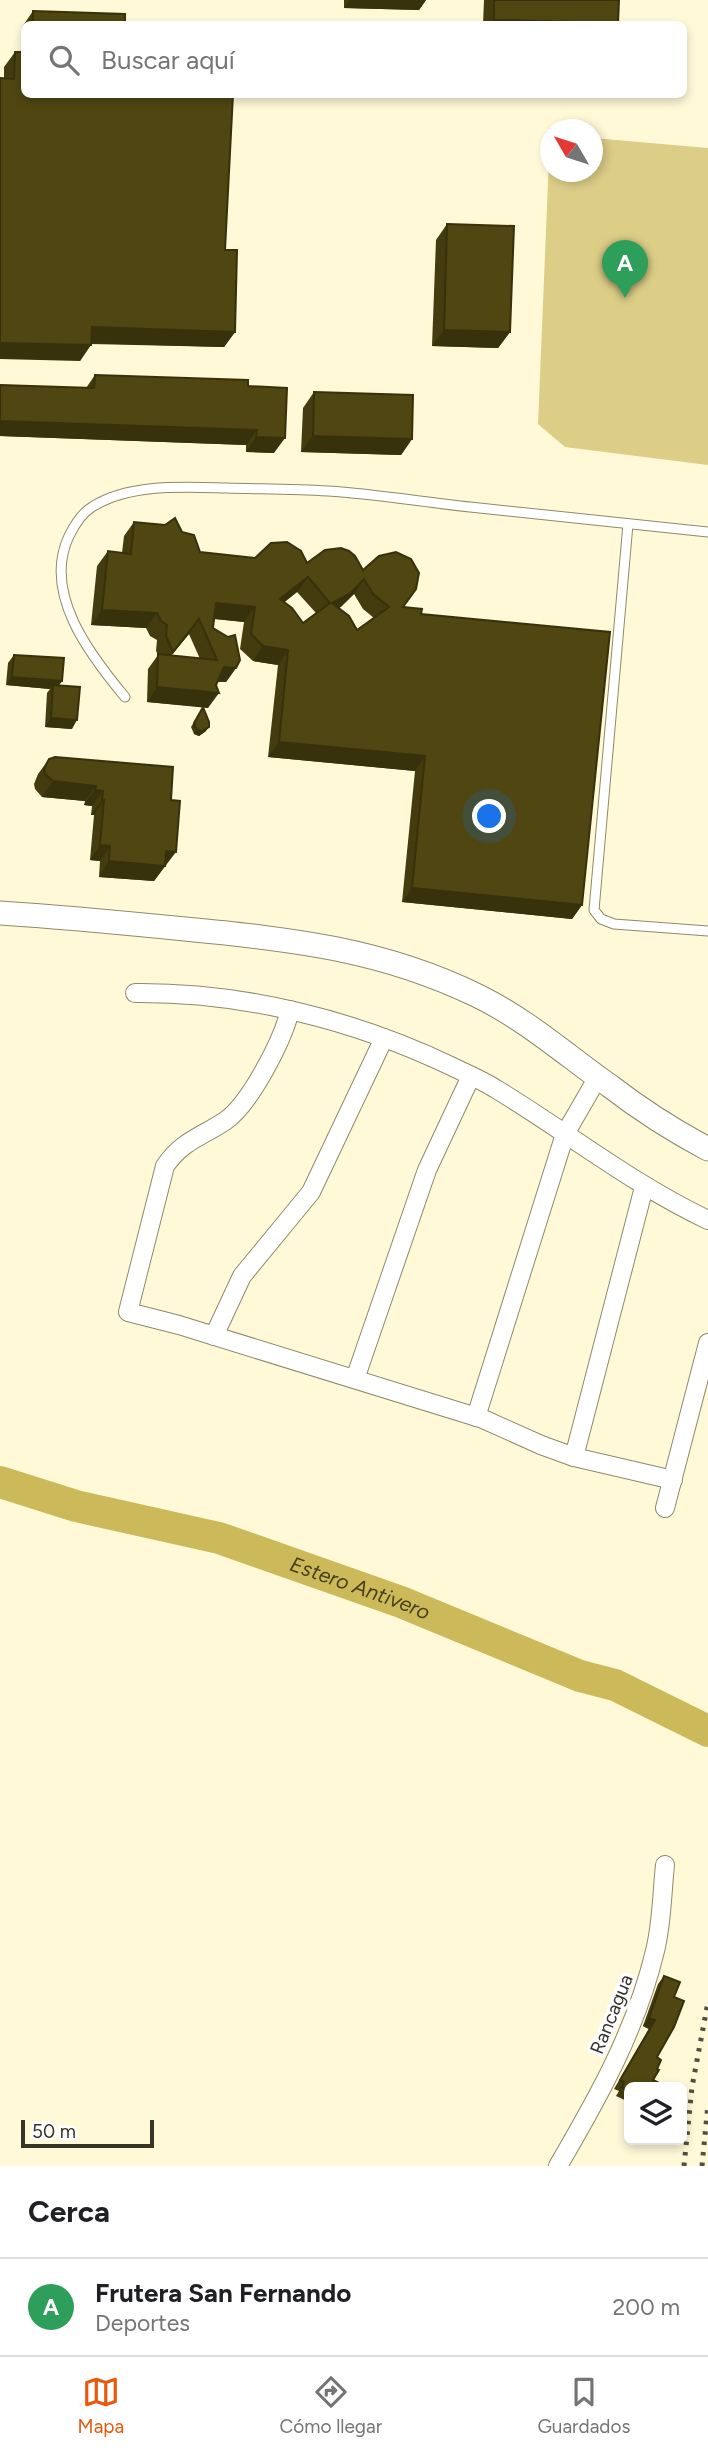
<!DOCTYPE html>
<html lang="es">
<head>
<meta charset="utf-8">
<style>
  body { margin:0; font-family:Figtree,sans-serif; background:#f6f6f6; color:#202124 }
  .controls { position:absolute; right:21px; bottom:21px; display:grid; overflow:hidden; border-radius:10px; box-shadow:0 4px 10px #0003 }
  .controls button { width:63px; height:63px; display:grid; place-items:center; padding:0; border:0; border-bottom:2px solid #e0e0e0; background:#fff; color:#202124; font:35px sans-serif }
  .compass { position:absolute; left:540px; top:119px; width:63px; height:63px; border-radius:50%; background:#fff; box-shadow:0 4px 10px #0003; rotate:309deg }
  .scale { position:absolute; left:21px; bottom:18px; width:133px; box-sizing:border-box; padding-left:7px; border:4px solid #363327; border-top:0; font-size:19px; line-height:24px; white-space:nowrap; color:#363327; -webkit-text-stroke:5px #fff; paint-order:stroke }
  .you { position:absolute; left:490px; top:817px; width:24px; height:24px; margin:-18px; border:5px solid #fff; border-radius:50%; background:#1a73e8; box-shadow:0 0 0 10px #1a73e833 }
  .badge { display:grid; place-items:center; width:46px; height:46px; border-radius:50%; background:#ea580c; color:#fff; font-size:23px; font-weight:700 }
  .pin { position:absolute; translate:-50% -58px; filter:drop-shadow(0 2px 4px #0008) }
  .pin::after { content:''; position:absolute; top:37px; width:24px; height:21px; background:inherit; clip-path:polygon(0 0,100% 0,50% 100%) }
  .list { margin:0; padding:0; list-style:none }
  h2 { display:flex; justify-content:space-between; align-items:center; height:91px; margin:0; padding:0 28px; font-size:30px }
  h2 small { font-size:23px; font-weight:400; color:#757577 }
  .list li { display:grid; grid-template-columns:46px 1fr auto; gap:21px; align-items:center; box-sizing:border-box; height:98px; padding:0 28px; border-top:2px solid #e0e0e0 }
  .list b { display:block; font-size:26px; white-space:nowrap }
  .list p { margin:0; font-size:23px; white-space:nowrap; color:#757577 }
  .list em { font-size:23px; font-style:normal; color:#757577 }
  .icon { flex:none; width:38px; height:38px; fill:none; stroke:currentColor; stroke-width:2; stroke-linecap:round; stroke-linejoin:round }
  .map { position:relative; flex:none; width:708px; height:2166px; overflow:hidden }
  .search { position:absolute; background:#fff; box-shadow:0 4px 10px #0003; left:21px; right:21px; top:21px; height:77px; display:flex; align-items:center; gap:18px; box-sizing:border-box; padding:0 24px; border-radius:10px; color:#757577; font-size:26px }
  .sheet { height:189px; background:#fff }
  nav { display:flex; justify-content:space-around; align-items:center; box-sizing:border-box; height:98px; border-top:2px solid #e0e0e0; background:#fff; font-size:19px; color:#757577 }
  nav a { display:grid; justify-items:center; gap:4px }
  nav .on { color:#ea580c }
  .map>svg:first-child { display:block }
  .green { fill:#dcce87 }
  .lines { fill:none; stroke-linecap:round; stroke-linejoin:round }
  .river { stroke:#ccb95a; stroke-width:32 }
  .service-casing { stroke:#8f896c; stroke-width:11 }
  .minor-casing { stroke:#8f896c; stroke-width:20 }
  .tertiary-casing { stroke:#8f896c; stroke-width:25 }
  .service { stroke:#fff; stroke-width:9 }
  .minor { stroke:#fff; stroke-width:18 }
  .tertiary { stroke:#fff; stroke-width:23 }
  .rail { stroke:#524f40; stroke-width:5; stroke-dasharray:3.5 7; stroke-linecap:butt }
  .wall { fill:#443c0f; fill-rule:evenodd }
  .shaded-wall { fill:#37310c }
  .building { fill:#4f4611; stroke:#37310c; stroke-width:2; fill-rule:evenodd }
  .labels { text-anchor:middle; stroke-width:7; stroke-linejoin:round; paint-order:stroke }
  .street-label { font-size:19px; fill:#363327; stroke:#fff }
  .water-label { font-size:21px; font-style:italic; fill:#484118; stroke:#fff }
</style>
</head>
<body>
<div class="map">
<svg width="708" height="2166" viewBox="0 0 708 2166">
  <rect width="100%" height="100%" fill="#fff9d8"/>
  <polygon class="green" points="550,134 550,172 592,172 593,138 708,148 708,465 565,447 538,424"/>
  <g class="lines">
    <path class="river" id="s1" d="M 0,1482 L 76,1506 L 219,1538 L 401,1602 L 580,1676 L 615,1685 L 708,1731"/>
    <defs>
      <g id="service">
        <polyline points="628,524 594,910 601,919 614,924 708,931"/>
        <path d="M 125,697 C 90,655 42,593 69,536 C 74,526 82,513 92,507 C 129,483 184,487 227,488 C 260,489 294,489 328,491 C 375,494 423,502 470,507 C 549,515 629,524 708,532"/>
      </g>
      <g id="minor">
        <path d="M 135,993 C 244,992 355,1020 453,1067 C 467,1074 482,1080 496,1089 C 567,1132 632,1184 708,1220"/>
        <path d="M 290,1010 C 283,1040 250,1104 225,1121 C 201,1137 182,1141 165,1166 L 128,1312 L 179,1325 L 483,1419 L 541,1445 L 574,1457 L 673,1480"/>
        <polyline points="214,1336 242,1276 311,1192 384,1038"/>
        <polyline points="355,1379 427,1170 471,1076"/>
        <polyline points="476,1417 565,1134 598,1077"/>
        <polyline points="574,1457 644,1187"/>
        <polyline points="665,1508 708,1343"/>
        <path d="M 558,2166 C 599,2096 636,2030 655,1951 C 662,1923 662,1893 665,1865"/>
      </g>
      <path id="tertiary" d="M 0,913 C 62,917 124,923 185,929 C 290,939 382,949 478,996 C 527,1020 566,1055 610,1086 C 641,1110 674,1131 708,1149"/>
    </defs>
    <use href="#service" class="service-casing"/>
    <use href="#minor" class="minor-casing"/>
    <use href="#tertiary" class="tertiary-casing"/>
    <use href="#service" class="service"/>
    <use href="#minor" class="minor"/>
    <use href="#tertiary" class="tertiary"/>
    <g class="rail">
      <polyline points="684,2166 692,2087 708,2002"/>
      <polyline points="702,2166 708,2104"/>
    </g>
  </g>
  <g class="wall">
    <polygon points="344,0 426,0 419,10 344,8"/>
    <polygon points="484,0 619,0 618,23 617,24 483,24"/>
    <polygon points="33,11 125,24 24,24 24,94 225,250 235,332 224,347 91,344 80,361 4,78 4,67 15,52 21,52 22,27"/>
    <polygon points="447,224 510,332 498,348 432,346 436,240"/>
    <polygon points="95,375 248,386 274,453 246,452 246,445 0,436 0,385 86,388"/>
    <polygon points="314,392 412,439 401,455 301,452 303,408"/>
    <path d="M 134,522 L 182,532 L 200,552 L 363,570 L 403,607 L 421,614 L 582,905 L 572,919 L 402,902 L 415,771 L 268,757 L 278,665 L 253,661 L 240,649 L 244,622 L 214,619 L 213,628 L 236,668 L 226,682 L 217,682 L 208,708 L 203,707 L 206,731 L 199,736 L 194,734 L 191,727 L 203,707 L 147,702 L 148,669 L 158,655 L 156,651 L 157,640 L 150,636 L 146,628 L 91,625 L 97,566 L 108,551 L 122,553 L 124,536 ZM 297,592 L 316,613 L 303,623 L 284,602 ZM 354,594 L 363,609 L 374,618 L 357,630 L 339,608 ZM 189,634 L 200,659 L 171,656 Z"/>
    <polygon points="14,655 62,681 59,685 72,729 45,727 47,693 50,689 6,685 8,663"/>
    <polygon points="49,759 173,767 166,867 164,867 154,881 99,877 100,861 90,860 94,815 91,815 92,806 84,805 85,801 42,797 35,789 34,784 38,774"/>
    <polygon points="664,1976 674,1997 657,2057 653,2080 629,2087 629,2102 616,2096 619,2091 614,2089 649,2029 643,2026 658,1984"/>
  </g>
  <g class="shaded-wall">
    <polygon points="349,0 426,0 419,10 344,8"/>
    <polygon points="494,20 618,23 617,24 490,24"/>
    <polygon points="92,327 235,332 224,347 80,343"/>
    <polygon points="444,330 510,332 498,348 432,346"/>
    <polygon points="0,343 91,345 80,361 0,359"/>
    <polygon points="0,421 257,430 246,445 0,436"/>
    <polygon points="313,436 412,439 401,455 301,452"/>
    <polygon points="256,437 285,438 274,453 246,452"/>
    <polygon points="308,577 297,592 270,614 280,599"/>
    <polygon points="364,579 354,594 341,607 322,617 332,603"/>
    <polygon points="216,603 255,607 244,622 206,618"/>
    <polygon points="102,610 157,613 146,628 91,625"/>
    <polygon points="199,619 189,634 162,666 173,652"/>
    <polygon points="263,646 288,650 278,665 253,661"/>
    <polygon points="224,667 236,668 226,682 214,681"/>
    <polygon points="12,677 62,681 56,689 53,685 50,689 6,685"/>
    <polygon points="157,687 219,693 208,708 147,702"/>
    <polygon points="51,718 77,720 72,729 45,727"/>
    <polygon points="209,727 206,731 199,736 194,734 197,730"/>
    <polygon points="279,742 425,756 415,771 268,757"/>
    <polygon points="53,781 96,786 85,801 42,797"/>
    <polygon points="95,790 103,791 92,806 84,805"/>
    <polygon points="102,800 104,800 94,815 91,815"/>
    <polygon points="100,845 110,846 100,861 90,860"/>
    <polygon points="166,851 176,852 154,881 99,877 109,861"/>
    <polygon points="412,888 582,905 572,919 402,902"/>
    <polygon points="649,2018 655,2020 649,2029 643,2026"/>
  </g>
  <g class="building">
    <polygon points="494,0 619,0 618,23 494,20"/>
    <polygon points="33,11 125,14 125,24 33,24"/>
    <polygon points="15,52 24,52 24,94 233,94 225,250 237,250 235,332 92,327 91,345 0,343 0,78 14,79"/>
    <polygon points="447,224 514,226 510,332 444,330"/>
    <polygon points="95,375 248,380 248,386 287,388 285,438 256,437 257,430 0,421 0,385 94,388"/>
    <polygon points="314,392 413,395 412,439 313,436"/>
    <path d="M 175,518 L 182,532 L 194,535 L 200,552 L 255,558 L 271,543 L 287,542 L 301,551 L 307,563 L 325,550 L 341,548 L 349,551 L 355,556 L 363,570 L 379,556 L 396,552 L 411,559 L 419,573 L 416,589 L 403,607 L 422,609 L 421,614 L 610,632 L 582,905 L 412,888 L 425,756 L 279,742 L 288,650 L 263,646 L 251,634 L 255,607 L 216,603 L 213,628 L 228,637 L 235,635 L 240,660 L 236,668 L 224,667 L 216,685 L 219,693 L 157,687 L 158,654 L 217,660 L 199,619 L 173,652 L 166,636 L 167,625 L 161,621 L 157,613 L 102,610 L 108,551 L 131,554 L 134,522 L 165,525 ZM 308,577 L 330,603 L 303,623 L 292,608 L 280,599 ZM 364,579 L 373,594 L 389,607 L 357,630 L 349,616 L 332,603 L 351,593 Z"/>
    <polygon points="14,655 64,658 62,681 12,677"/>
    <polygon points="53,685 80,687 77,720 51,718"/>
    <polygon points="203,707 209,722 209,727 202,731 197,730 194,723"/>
    <polygon points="55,757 173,767 171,800 180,801 176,852 166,851 165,866 109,861 110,846 100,845 104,800 102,800 103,791 95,790 96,786 53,781 45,774 44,769 49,759"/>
    <polygon points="664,1976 680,1982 674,1997 684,2001 674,2027 657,2057 661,2060 657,2069 659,2070 653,2080 661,2084 659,2087 629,2087 629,2091 622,2087 624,2082 620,2080 655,2020 649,2018"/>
  </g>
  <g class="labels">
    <g class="street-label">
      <text transform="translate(611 2014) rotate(-68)" y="7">Rancagua</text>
    </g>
    <g class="water-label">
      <text dy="7" stroke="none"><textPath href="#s1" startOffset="376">Estero Antivero</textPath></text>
    </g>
  </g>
</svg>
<div class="controls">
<button><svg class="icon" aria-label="layers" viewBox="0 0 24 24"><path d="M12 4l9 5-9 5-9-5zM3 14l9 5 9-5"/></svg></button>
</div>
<svg class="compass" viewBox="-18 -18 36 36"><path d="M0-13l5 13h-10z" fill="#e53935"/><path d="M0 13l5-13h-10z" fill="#757577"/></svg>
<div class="scale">50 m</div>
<div class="you"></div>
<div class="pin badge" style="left:625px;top:298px;background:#2e9e5b">A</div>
<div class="search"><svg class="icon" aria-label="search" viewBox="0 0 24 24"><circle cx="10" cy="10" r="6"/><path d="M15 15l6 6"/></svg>Buscar aquí</div>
</div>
<section class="sheet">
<h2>Cerca<small></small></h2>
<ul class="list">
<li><span class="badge" style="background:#2e9e5b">A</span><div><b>Frutera San Fernando</b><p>Deportes</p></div><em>200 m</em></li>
</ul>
</section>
<nav>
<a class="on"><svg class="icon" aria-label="map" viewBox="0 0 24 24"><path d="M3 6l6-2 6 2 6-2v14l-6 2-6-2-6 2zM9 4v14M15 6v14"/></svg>Mapa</a>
<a><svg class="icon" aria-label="directions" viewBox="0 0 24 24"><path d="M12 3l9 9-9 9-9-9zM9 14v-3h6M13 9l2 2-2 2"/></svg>Cómo llegar</a>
<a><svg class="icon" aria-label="saved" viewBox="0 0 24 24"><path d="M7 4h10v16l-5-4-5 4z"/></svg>Guardados</a>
</nav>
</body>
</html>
